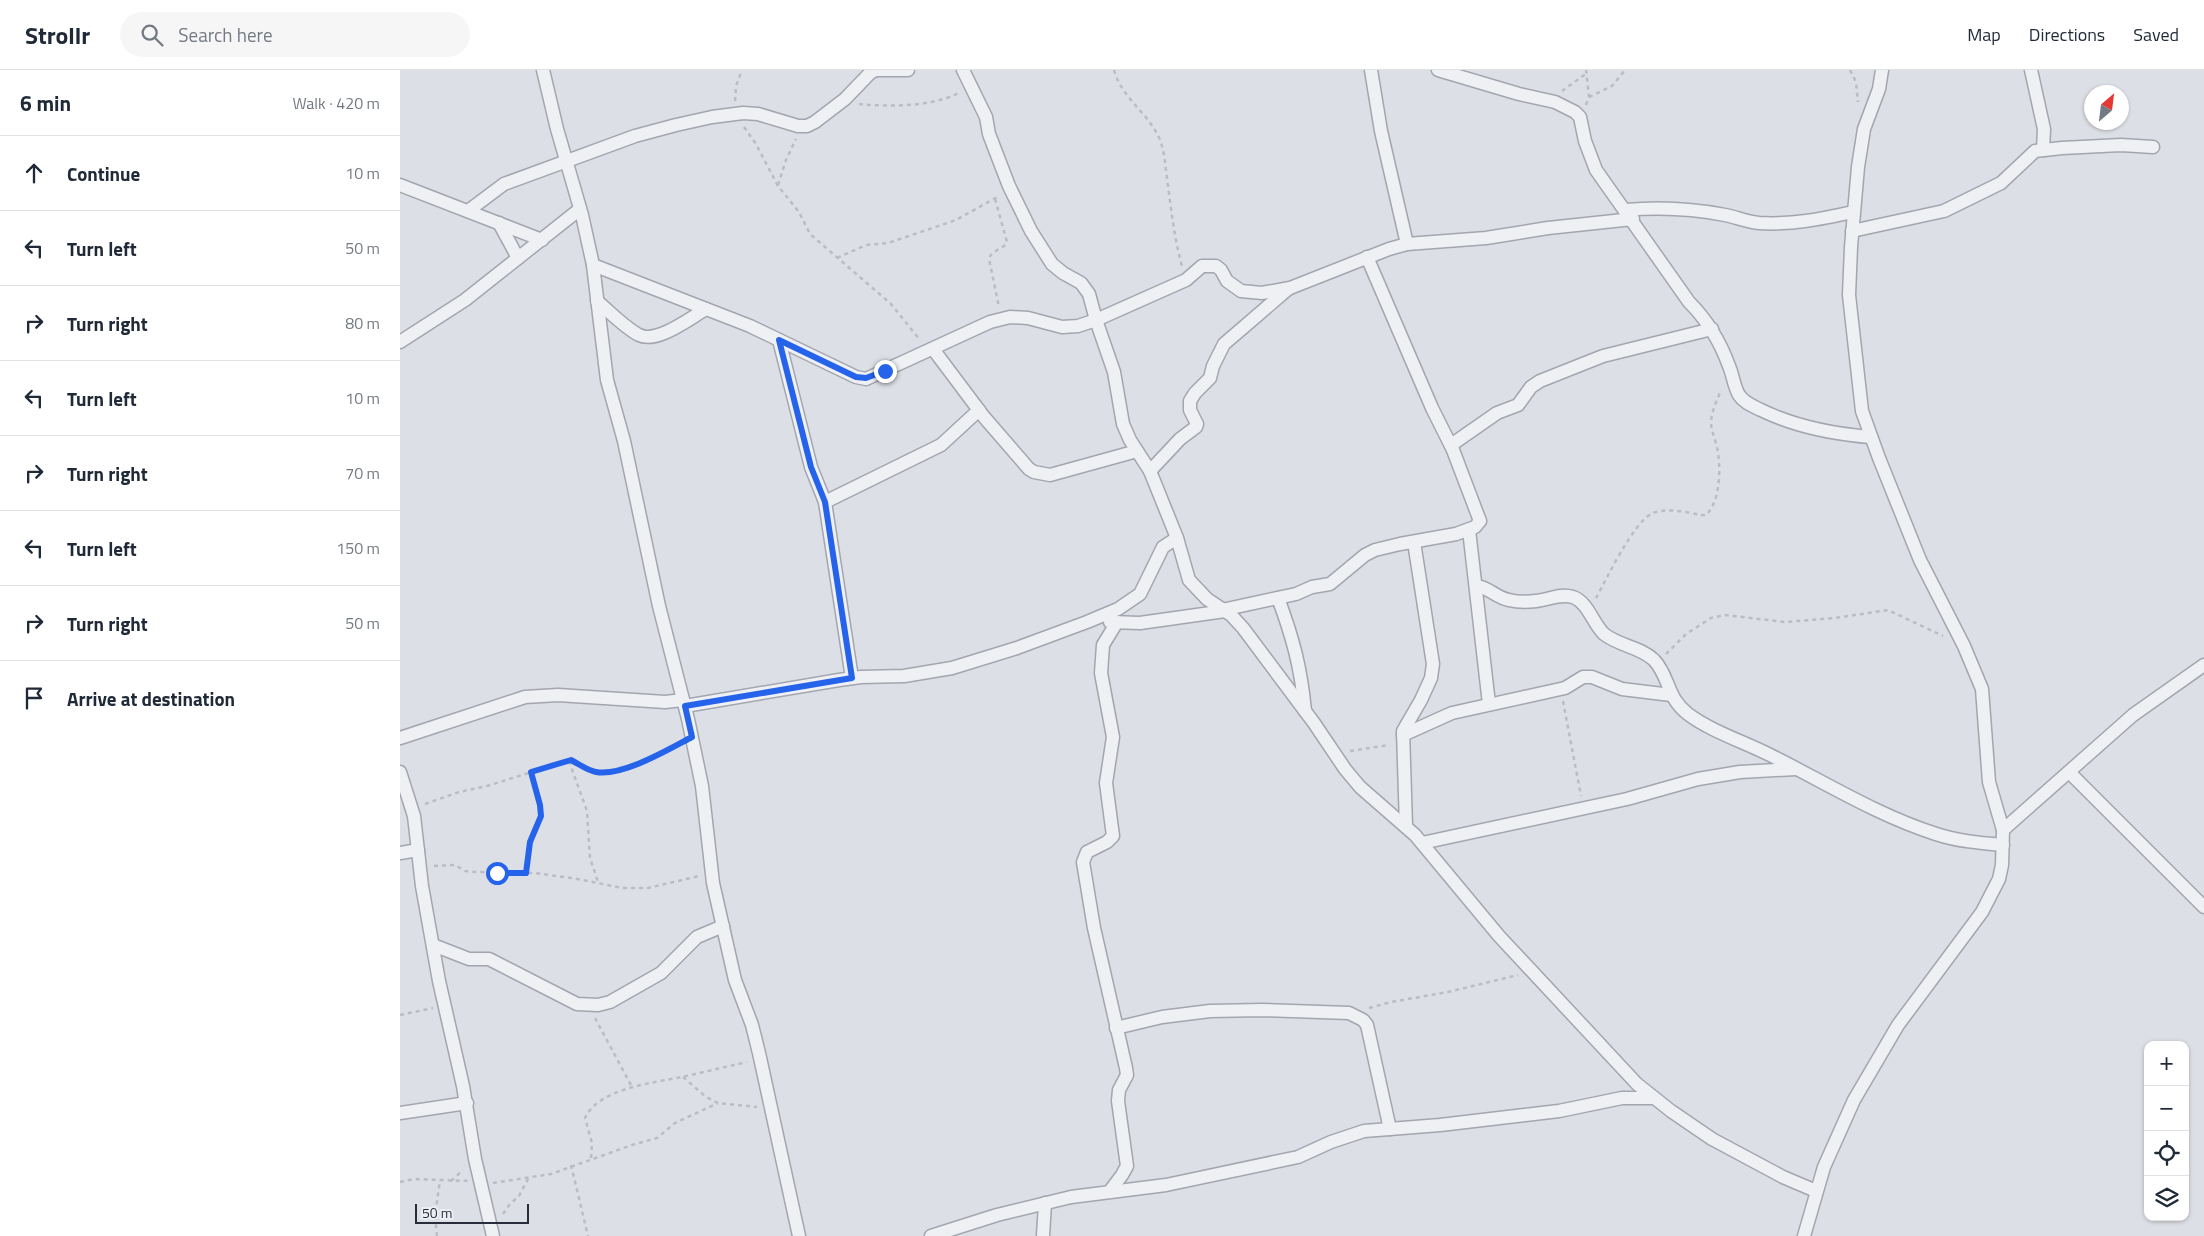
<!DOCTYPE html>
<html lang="en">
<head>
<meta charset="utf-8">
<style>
  body { margin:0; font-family:"Titillium Web",sans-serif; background:#f6f6f7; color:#1f2937 }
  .controls { position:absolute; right:15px; bottom:15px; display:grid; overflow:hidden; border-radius:10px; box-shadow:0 1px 4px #0004 }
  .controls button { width:45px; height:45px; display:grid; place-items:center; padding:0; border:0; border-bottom:1px solid #e0e1e3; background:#fff; color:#1f2937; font:25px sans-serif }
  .compass { position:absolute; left:1684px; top:15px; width:45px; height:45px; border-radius:50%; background:#fff; box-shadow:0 1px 4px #0004; rotate:28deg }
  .scale { position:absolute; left:15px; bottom:12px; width:114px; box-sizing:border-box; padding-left:5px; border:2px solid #282c3b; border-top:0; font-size:14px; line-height:18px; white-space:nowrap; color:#282c3b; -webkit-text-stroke:4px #eceef4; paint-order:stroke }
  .stop { position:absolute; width:15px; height:15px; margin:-11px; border:4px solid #2563eb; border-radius:50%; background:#fff }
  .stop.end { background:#2563eb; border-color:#fff; box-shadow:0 1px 5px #0008 }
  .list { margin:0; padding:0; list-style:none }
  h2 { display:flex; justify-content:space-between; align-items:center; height:65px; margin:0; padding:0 20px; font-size:21px }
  h2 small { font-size:16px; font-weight:400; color:#747a83 }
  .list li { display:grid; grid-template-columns:32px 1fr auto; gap:15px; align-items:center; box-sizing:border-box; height:75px; padding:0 20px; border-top:1px solid #e0e1e3 }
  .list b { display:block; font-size:19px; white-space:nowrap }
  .list em { font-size:16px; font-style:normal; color:#747a83 }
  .icon { flex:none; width:28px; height:28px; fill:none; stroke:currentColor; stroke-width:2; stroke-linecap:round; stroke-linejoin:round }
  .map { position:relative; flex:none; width:1804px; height:1166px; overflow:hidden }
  header { display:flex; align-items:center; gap:30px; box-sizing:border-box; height:70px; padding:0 25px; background:#fff; border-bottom:1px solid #e0e1e3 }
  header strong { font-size:24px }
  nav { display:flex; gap:28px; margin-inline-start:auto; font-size:18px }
  .search { width:350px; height:45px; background:#f6f6f7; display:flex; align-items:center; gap:12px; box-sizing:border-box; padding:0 18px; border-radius:28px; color:#747a83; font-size:19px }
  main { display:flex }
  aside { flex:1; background:#fff }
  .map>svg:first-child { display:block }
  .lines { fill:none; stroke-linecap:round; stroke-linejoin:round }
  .minor-casing { stroke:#a3a6af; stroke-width:15 }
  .path { stroke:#bbbdc4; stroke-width:2.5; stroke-dasharray:4 4; stroke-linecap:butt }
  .minor { stroke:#eff0f4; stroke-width:12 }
  .route { stroke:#2563eb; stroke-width:6 }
</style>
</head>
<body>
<header>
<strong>Strollr</strong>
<div class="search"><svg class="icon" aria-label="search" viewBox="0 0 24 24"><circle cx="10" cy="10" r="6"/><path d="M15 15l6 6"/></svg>Search here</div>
<nav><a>Map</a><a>Directions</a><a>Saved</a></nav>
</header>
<main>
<aside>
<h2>6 min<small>Walk · 420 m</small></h2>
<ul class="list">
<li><svg class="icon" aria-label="ahead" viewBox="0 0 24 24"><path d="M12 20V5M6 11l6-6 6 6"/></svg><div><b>Continue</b></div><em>10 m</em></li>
<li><svg class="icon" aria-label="left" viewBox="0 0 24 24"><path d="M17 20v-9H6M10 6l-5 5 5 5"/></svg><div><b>Turn left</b></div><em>50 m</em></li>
<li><svg class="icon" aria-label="right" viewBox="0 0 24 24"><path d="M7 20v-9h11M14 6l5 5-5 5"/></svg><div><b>Turn right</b></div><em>80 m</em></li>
<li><svg class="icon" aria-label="left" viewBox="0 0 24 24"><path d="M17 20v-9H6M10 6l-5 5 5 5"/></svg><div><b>Turn left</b></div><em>10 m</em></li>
<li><svg class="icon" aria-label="right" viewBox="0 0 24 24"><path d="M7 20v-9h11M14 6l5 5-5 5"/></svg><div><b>Turn right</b></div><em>70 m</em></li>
<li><svg class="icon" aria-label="left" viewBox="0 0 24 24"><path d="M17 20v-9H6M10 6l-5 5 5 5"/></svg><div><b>Turn left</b></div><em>150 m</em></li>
<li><svg class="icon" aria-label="right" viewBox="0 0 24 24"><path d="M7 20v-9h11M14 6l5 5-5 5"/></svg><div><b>Turn right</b></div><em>50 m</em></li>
<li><svg class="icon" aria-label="arrive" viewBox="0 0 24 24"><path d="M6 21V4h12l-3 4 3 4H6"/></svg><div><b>Arrive at destination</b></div></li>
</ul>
</aside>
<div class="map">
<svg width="1804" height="1166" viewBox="0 0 1804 1166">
  <rect width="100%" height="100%" fill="#dddfe6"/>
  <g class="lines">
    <defs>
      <g id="minor">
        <polyline points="143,0 157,59 182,145 193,195 207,310 224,371 259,536 288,649 302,716 313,813 335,910 352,955 359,983 399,1166"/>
        <polyline points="563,0 586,47 589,64 609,116 631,161 652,194 663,203 681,213 689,224 696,250 714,302 723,354 730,370 750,401 777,468 789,510 807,529 831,545 843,558 914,653 945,699 960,717 1015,765 1099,866 1237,1014 1271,1041 1312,1069 1383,1107 1416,1121"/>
        <polyline points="971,0 981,61 1007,174"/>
        <path d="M 1038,0 L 1119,24 L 1155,32 L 1175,42 L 1180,47 L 1185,71 L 1196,100 L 1289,232 C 1308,251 1320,271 1329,296 C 1333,305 1334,317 1339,325 C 1344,333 1353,336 1361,340 C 1396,357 1432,364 1471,367"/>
        <polyline points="1631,0 1644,59 1643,80"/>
        <polyline points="0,115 142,170"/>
        <path d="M 1226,140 C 1258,137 1294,139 1325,145 C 1336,147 1347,152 1359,153 C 1392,155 1421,149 1453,142"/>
        <polyline points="68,141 104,114 235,66 276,55 312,47 343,43 358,44 398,56 407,56 415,52 445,29 470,3 476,0 508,0"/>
        <polyline points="99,153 118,188"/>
        <polyline points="1452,161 1544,141 1601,113 1635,81 1662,78 1721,75 1753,77"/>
        <polyline points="193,195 350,256 456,307 466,309 590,252 610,247 628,248 662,257 678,256 696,250 786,210 802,196 816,196 821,200 827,211 841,221 862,223 890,218 989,179 1007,174 1086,168 1148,158 1233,149"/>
        <path d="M 197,231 C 210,242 224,257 239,265 C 257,274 290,248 306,239"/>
        <polyline points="379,270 411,397 425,432 452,608"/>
        <polyline points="0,272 65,230 180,139"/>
        <polyline points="533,279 584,347 629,399 634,402 650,405 737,381"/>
        <polyline points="1051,375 1097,343 1118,335 1131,317 1140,311 1203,286 1312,259"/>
        <polyline points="750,401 780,369 796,357 797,354 790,340 790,331 795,323 810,308 813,296 824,274 888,219"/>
        <polyline points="425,432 541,375 579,340"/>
        <polyline points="1069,460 1089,634"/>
        <path d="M 1076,516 C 1089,517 1096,528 1109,530 C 1117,532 1128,532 1136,531 C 1148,530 1160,523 1173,527 C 1188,532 1193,554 1204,564 C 1219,576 1241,577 1254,590 C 1270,607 1266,627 1288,644 C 1312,662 1345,672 1372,686 C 1426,713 1477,745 1536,764 C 1557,771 1580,773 1603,775"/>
        <path d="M 878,528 C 893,568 901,598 905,641"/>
        <polyline points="822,540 896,524 912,517 930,514 965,485 975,480 1000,474 1056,464 1075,457 1080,451 1053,380 1032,338 967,187"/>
        <polyline points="710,552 740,553 825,541"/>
        <polyline points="285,636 439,610 461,607 504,606 552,598 617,578 687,552 718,539 740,524 763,477 777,468"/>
        <polyline points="1003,665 1052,643 1165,618 1183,607 1192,607 1222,619 1271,625"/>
        <polyline points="0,668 125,627 158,625 265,632 283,630"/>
        <polyline points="0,702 14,746 22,816 39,911 63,1016 75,1089 93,1166"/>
        <polyline points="1669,702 1804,837"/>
        <polyline points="1006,756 1003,661 1021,630 1031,608 1033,594 1014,472"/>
        <polyline points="1603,760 1733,645 1804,595"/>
        <polyline points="1022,773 1227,729 1298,709 1340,702 1396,699"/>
        <polyline points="0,783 18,780"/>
        <polyline points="33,875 69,889 89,889 177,934 198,935 210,932 261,903 297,867 323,856"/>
        <polyline points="716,958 762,947 810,941 862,940 949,943 963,950 967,955 990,1059"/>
        <polyline points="0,1043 67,1033"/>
        <polyline points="710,1121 722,1105 727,1096 718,1031 719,1020 727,1005 726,998 694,858 683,792 687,782 707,772 713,766 706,713 713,667 701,603 703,575 717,552"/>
        <polyline points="531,1166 597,1145 671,1127 766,1115 898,1087 931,1072 964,1061 1040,1055 1159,1041 1222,1028 1254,1028"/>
        <polyline points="643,1166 645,1133"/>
        <polyline points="1404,1166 1424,1097 1454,1030 1498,955 1582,842 1599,809 1602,795 1603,760 1589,712 1582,619 1564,576 1520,490 1479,388 1462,341 1449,225 1451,177 1458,97 1464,59 1479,19 1482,0"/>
      </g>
    </defs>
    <use href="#minor" class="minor-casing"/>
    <g class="path">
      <path d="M 714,0 C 722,29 749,43 760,70 C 765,83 765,95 767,108 C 771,138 774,168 782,196"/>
      <polyline points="1450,0 1456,12 1458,32"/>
      <polyline points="1162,21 1187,3"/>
      <polyline points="1189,27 1212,16 1225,0"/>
      <polyline points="335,31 336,16 342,0"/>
      <path d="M 459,34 C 490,37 530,37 559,23"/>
      <polyline points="1186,35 1189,27 1186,0"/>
      <polyline points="344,57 356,74 378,116 399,142 410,164 491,234 520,270"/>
      <polyline points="378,115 386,90 396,69"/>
      <path d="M 595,129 L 607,172 C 603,180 591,180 589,189 L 599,237"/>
      <polyline points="437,188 466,175 488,173 556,150 599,126"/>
      <path d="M 1196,528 C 1207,508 1232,455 1251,444 C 1264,437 1287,442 1301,445 L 1306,445 C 1321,431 1321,396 1317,377 C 1315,369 1312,362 1311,354 C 1311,341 1317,331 1321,320"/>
      <polyline points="1266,584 1286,564 1311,548 1325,545 1385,552 1435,548 1488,540 1543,566"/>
      <polyline points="1163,631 1181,726"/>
      <polyline points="950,681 989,675"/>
      <polyline points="169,691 187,741 190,788 198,812"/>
      <path d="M 25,734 L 59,722 L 87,716 L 167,691 C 177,690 185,700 195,702 C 217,707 260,684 279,673"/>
      <polyline points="34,796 55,795 65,801 75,802 134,803 172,808 223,818 248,818 299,806"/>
      <polyline points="126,803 129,772 141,746 140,735 131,701"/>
      <polyline points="969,938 991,932 1048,922 1118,905"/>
      <polyline points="0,945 33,938"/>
      <polyline points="195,948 232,1017"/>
      <polyline points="283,1007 306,1027 318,1033 357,1037"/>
      <path d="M 191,1088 L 192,1073 L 185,1048 C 199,1018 253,1013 282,1007 C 304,1002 325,997 347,992"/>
      <polyline points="171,1095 188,1166"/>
      <polyline points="51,1111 63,1100"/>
      <polyline points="0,1112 14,1109 68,1111"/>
      <polyline points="93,1113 151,1104 232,1075 257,1068 275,1053 318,1033"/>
      <polyline points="103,1144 110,1134 119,1126 129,1107"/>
      <polyline points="37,1166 35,1146 40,1110"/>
    </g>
    <use href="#minor" class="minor"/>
  </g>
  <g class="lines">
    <path class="route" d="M 97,803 L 126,803 L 130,772 L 141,746 L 140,735 L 131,702 L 171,690 C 179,694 188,701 196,702 C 222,707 269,679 292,667 L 285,636 L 452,608 L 425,432 L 411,397 L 379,270 L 456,307 L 466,308 L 485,301"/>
  </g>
</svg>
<div class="controls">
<button>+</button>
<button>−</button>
<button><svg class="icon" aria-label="locate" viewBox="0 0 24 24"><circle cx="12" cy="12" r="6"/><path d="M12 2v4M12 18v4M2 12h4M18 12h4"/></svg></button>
<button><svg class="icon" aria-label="layers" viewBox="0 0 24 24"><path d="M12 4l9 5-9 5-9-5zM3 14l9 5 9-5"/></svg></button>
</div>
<svg class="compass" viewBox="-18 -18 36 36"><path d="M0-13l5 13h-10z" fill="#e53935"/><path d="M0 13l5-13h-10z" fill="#747a83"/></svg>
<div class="scale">50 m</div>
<div class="stop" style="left:97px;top:803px"></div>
<div class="stop end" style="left:485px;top:301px"></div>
</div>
</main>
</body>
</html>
